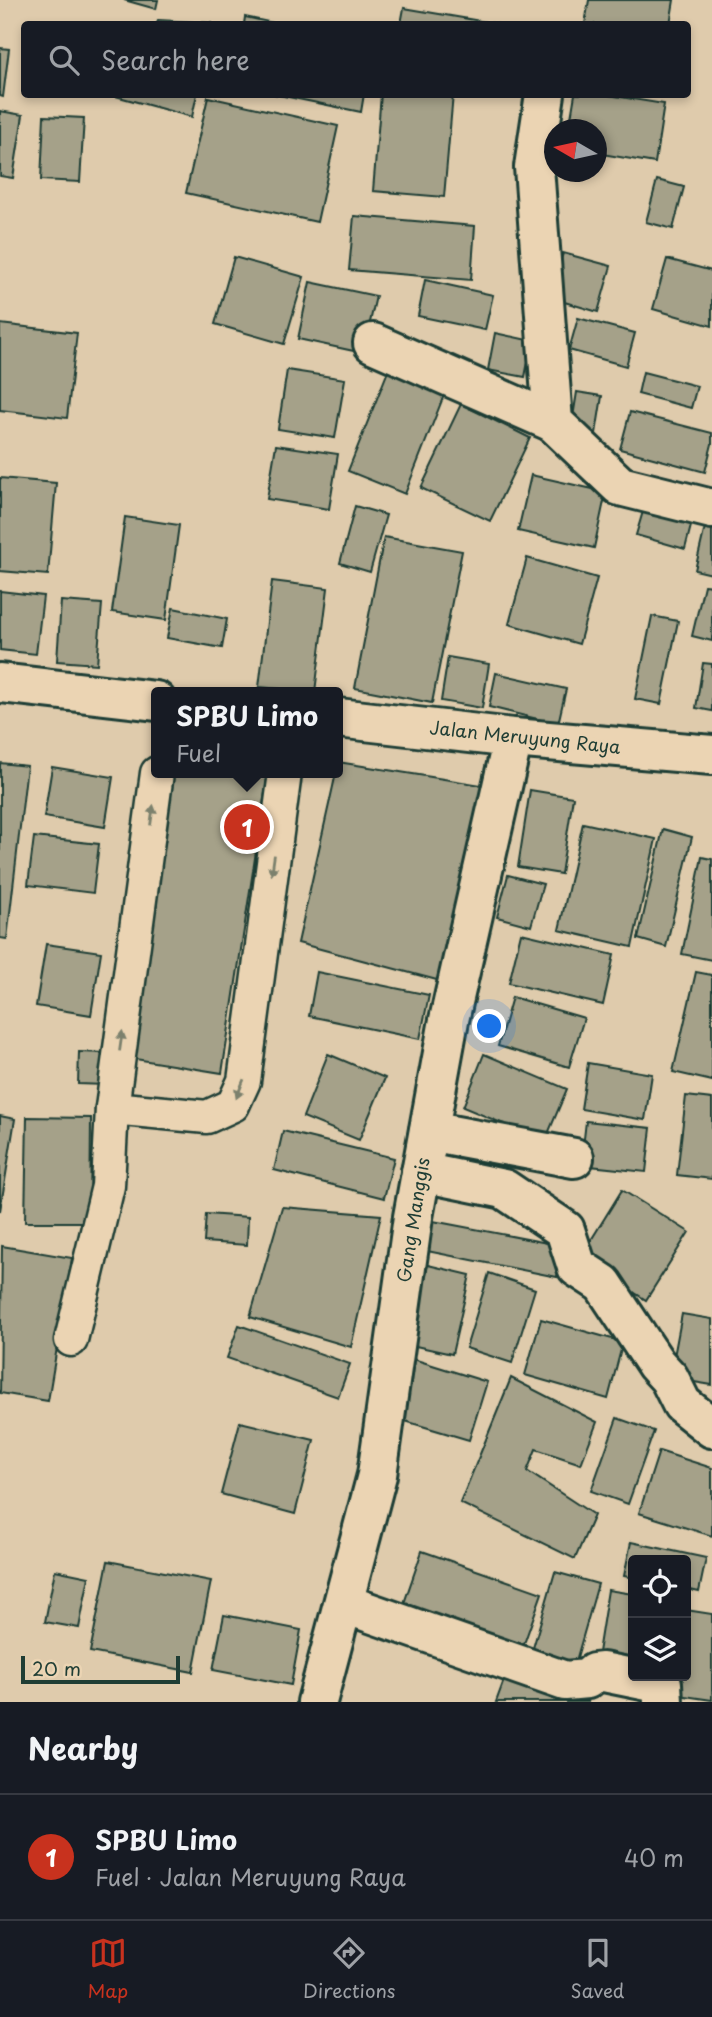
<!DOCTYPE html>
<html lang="en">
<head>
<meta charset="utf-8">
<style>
  body { margin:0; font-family:"Playpen Sans",sans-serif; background:#20242c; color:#f1f3f6 }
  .controls { position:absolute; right:21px; bottom:21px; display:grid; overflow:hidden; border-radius:7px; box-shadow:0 4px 10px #0003 }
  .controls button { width:63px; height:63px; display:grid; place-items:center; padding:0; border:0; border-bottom:2px solid #363941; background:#171b24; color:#f1f3f6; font:35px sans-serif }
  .compass { position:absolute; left:544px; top:119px; width:63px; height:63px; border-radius:50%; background:#171b24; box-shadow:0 4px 10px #0003; rotate:279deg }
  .scale { position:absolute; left:21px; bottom:18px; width:159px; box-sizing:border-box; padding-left:7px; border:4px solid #1f3d34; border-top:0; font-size:19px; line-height:24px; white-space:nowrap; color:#1f3d34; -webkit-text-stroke:5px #ebd4b3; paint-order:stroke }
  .you { position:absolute; left:490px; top:1027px; width:24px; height:24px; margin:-18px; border:5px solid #fff; border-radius:50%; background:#1a73e8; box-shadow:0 0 0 10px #1a73e833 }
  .badge { display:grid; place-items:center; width:46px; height:46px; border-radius:50%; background:#c8321e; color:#fff; font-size:23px; font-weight:700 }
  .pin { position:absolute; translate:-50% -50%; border:4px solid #fff; box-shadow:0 2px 7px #0006 }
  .popup { position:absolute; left:151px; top:687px; width:192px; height:91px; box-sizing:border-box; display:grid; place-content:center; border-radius:7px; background:#171b24; filter:drop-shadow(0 2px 5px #0005); font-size:23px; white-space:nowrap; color:#9ea1a6 }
  .popup b { font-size:26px; color:#f1f3f6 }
  .popup::after { content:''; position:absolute; left:50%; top:100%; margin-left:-14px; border:14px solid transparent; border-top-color:#171b24 }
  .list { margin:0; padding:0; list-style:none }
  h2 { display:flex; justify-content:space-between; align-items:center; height:91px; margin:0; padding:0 28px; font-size:30px }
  h2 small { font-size:23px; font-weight:400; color:#9ea1a6 }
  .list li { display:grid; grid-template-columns:46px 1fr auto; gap:21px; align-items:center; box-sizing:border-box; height:126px; padding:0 28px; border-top:2px solid #363941 }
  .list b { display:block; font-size:26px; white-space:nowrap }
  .list p { margin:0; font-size:23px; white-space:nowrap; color:#9ea1a6 }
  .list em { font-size:23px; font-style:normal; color:#9ea1a6 }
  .icon { flex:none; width:38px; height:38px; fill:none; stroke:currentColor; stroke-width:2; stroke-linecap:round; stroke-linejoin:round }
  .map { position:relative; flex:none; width:712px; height:1702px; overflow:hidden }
  .search { position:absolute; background:#171b24; box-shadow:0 4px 10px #0003; left:21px; right:21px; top:21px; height:77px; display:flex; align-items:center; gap:18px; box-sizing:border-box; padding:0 24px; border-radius:7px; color:#9ea1a6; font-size:26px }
  .sheet { height:217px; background:#171b24 }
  nav { display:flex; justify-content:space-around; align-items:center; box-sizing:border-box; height:98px; border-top:2px solid #363941; background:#171b24; font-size:19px; color:#9ea1a6 }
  nav a { display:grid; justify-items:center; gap:4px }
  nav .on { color:#c8321e }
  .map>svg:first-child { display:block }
  .building { fill:#a5a189; stroke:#1f3d34; stroke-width:2 }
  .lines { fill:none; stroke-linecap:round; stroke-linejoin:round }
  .service-casing { stroke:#1f3d34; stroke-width:37 }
  .minor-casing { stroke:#1f3d34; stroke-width:44 }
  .secondary-casing { stroke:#1f3d34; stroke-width:44 }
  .service { stroke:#ebd4b3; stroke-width:32 }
  .minor { stroke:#ebd4b3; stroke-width:38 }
  .secondary { stroke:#ebd4b3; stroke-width:38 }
  .oneway { fill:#7b816d }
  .labels { text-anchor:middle; stroke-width:7; stroke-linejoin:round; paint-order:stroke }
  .street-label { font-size:18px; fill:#1f3d34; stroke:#ebd4b3 }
</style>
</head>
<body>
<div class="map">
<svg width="712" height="1702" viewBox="0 0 712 1702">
  <rect width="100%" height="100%" fill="#dfcbac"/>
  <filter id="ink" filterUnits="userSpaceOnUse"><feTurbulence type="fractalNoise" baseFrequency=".0143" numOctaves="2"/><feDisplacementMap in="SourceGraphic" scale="14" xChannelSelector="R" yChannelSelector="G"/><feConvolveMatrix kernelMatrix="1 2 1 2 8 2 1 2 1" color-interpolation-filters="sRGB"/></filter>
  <g filter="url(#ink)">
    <g class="building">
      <polygon points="124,0 158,0 156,9"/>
      <polygon points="589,0 674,0 670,24 585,24"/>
      <polygon points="404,8 498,24 401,24"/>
      <polygon points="245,17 278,24 244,24"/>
      <polygon points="158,20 212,23 157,24"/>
      <polygon points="0,48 9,49 3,97 0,96"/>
      <polygon points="108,94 197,94 192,117"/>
      <polygon points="274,94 364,94 361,112"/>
      <polygon points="381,94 453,94 444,197 373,191"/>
      <polygon points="575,94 602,94 664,104 655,163 596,153 596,130 569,130"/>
      <polygon points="208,97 338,126 317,222 186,193"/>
      <polygon points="0,111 23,115 13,178 0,176"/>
      <polygon points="44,116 84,118 80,182 41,180"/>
      <polygon points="657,180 684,187 673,229 646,222"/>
      <polygon points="354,216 475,226 471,280 349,270"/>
      <polygon points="563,253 611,266 598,312 551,298"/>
      <polygon points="234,257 304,277 284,344 215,324"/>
      <polygon points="667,259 712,271 712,326 653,309"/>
      <polygon points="425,280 493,295 485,330 418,316"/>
      <polygon points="310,282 376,296 363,353 298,339"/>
      <polygon points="578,318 635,333 626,366 569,350"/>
      <polygon points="0,324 77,333 67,418 0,410"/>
      <polygon points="495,333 532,341 525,377 488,370"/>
      <polygon points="287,370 345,379 335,438 278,429"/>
      <polygon points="388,371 444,395 405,494 348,471"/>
      <polygon points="643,372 697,386 691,408 638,394"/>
      <polygon points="577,392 602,396 595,440 570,436"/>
      <polygon points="461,404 530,438 490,521 421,488"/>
      <polygon points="630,412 712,433 712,444 705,472 620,449"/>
      <polygon points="276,445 338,454 329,509 267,499"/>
      <polygon points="531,475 606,492 594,548 518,531"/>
      <polygon points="0,478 56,483 48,575 0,571"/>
      <polygon points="355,506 386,515 370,572 340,563"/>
      <polygon points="644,508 692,522 685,549 636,535"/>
      <polygon points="708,514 712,515 712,574 695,570"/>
      <polygon points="125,517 179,525 166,620 112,612"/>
      <polygon points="384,537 462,551 432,703 355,688"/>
      <polygon points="527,558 597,578 579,644 509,624"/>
      <polygon points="272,581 328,588 315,692 259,687"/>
      <polygon points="704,585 712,586 712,641 692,636"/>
      <polygon points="0,591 43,596 36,654 0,650"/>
      <polygon points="61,601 102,604 97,664 57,661"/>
      <polygon points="173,608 227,619 222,648 167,638"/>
      <polygon points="652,616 678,621 661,704 635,699"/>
      <polygon points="448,657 489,664 482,708 441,701"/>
      <polygon points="703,663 712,664 712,711 696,708"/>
      <polygon points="496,673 566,689 558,724 489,707"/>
      <polygon points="338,762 500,788 448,983 298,943 336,773 338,773"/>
      <polygon points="0,763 27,766 7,939 0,938"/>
      <polygon points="52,767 113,777 105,827 44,817"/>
      <polygon points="173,773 268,773 222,1073 129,1058"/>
      <polygon points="530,790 573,797 561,874 518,867"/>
      <polygon points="583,823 656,839 632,947 559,930"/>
      <polygon points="663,829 692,837 666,947 638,939"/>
      <polygon points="34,837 99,844 93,893 28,885"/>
      <polygon points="702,857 712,859 712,960 682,954"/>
      <polygon points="508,875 543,884 531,926 497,917"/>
      <polygon points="521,933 614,955 603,1005 509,983"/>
      <polygon points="46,944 101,952 91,1015 36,1006"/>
      <polygon points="317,972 429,995 420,1039 309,1016"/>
      <polygon points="696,972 712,975 712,1081 673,1072"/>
      <polygon points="512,997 584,1018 569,1067 498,1046"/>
      <polygon points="79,1052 106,1053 106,1085 78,1084"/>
      <polygon points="328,1054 385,1078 359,1140 303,1117"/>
      <polygon points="484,1054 567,1089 545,1141 463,1107"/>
      <polygon points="588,1063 652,1074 645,1120 581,1109"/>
      <polygon points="686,1096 712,1099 712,1179 677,1175"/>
      <polygon points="0,1116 15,1119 0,1211"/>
      <polygon points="27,1117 91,1118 90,1222 25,1222"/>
      <polygon points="586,1121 651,1128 646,1172 581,1165"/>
      <polygon points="283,1131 394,1158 384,1198 274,1170"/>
      <polygon points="622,1190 689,1232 646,1300 580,1258"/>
      <polygon points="282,1207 381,1215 351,1347 250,1317"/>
      <polygon points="206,1214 248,1217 247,1245 204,1242"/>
      <polygon points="433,1221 563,1246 557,1277 427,1251"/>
      <polygon points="2,1246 72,1258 48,1401 0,1393"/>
      <polygon points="428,1265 470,1275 452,1354 411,1345"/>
      <polygon points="489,1273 535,1289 512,1363 466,1348"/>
      <polygon points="682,1314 712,1319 712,1385 670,1378"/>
      <polygon points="541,1319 623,1342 608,1399 525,1375"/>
      <polygon points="239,1325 350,1364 338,1397 227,1358"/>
      <polygon points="413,1359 487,1382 469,1440 395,1418"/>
      <polygon points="511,1378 597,1422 581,1464 536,1449 527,1471 594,1515 575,1559 460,1503"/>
      <polygon points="617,1418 654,1431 628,1504 591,1491"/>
      <polygon points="240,1422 314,1440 295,1514 221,1494"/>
      <polygon points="659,1451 712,1468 712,1536 639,1513"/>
      <polygon points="631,1542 706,1558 699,1592 686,1589 686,1560 633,1560 633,1578 624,1576"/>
      <polygon points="422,1551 542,1593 520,1655 401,1612"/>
      <polygon points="108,1561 211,1581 193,1672 90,1652"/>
      <polygon points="55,1570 89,1577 79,1628 45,1622"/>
      <polygon points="555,1572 598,1584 574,1668 531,1655"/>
      <polygon points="608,1590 633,1594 633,1671 596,1665"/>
      <polygon points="686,1610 712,1614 712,1700 671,1694 674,1676 686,1676"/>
      <polygon points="224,1615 301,1630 291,1685 213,1670"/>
      <polygon points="507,1672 589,1702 496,1702"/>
    </g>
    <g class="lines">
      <defs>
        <g id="service">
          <polyline points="112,1108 207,1117 233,1105 244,1081 285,773"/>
          <polyline points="71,1340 108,1186 112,1108 157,773"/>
        </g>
        <g id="minor">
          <polyline points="545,94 534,167 553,422 620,486 712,509"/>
          <polyline points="373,343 553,422"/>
          <polyline points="429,1131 574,1158"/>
          <polyline points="421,1172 504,1189 565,1230 577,1267 603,1284 656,1364 669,1378 682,1404 712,1428"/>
          <polyline points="345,1604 565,1681 587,1679 594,1673 603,1672 662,1684 663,1702"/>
          <polyline points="317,1702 377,1475 413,1217 449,1020 513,738"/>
        </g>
        <g id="secondary">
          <polyline points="0,683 156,701"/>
          <polyline points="338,718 513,738 712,755"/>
        </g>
      </defs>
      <use href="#service" class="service-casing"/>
      <use href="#minor" class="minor-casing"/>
      <use href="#secondary" class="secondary-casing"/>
      <use href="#service" class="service"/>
      <use href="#minor" class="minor"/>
      <use href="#secondary" class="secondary"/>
    </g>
    <defs><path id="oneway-solid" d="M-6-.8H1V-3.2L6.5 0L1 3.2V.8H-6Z" transform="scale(1.75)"/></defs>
    <g class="oneway">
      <use href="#oneway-solid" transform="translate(152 815) rotate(-82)"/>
      <use href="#oneway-solid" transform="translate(273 865) rotate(98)"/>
      <use href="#oneway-solid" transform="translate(121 1041) rotate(-82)"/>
      <use href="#oneway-solid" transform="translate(240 1089) rotate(112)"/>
    </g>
  </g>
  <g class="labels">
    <g class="street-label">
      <text transform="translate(525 738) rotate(6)" y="6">Jalan Meruyung Raya</text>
      <text transform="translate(414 1220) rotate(-81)" y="6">Gang Manggis</text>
    </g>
  </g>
</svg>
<div class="controls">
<button><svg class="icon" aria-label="locate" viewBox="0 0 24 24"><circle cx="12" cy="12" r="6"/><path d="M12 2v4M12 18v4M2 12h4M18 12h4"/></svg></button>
<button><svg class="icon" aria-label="layers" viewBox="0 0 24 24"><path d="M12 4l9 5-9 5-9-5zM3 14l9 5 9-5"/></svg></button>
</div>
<svg class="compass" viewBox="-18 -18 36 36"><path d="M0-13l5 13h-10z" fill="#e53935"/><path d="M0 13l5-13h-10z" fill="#9ea1a6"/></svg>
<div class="scale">20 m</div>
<div class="you"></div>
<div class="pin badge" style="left:247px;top:827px">1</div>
<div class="popup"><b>SPBU Limo</b>Fuel</div>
<div class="search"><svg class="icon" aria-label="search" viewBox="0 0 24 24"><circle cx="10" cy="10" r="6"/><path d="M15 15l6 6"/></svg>Search here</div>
</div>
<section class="sheet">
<h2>Nearby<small></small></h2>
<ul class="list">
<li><span class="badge">1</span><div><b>SPBU Limo</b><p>Fuel · Jalan Meruyung Raya</p></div><em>40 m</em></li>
</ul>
</section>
<nav>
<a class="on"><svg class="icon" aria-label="map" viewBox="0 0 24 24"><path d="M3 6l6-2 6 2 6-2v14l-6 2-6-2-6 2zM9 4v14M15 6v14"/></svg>Map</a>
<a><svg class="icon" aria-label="directions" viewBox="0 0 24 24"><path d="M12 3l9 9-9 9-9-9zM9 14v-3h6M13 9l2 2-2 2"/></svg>Directions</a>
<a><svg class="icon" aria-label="saved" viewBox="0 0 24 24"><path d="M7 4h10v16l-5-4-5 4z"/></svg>Saved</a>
</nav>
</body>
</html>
